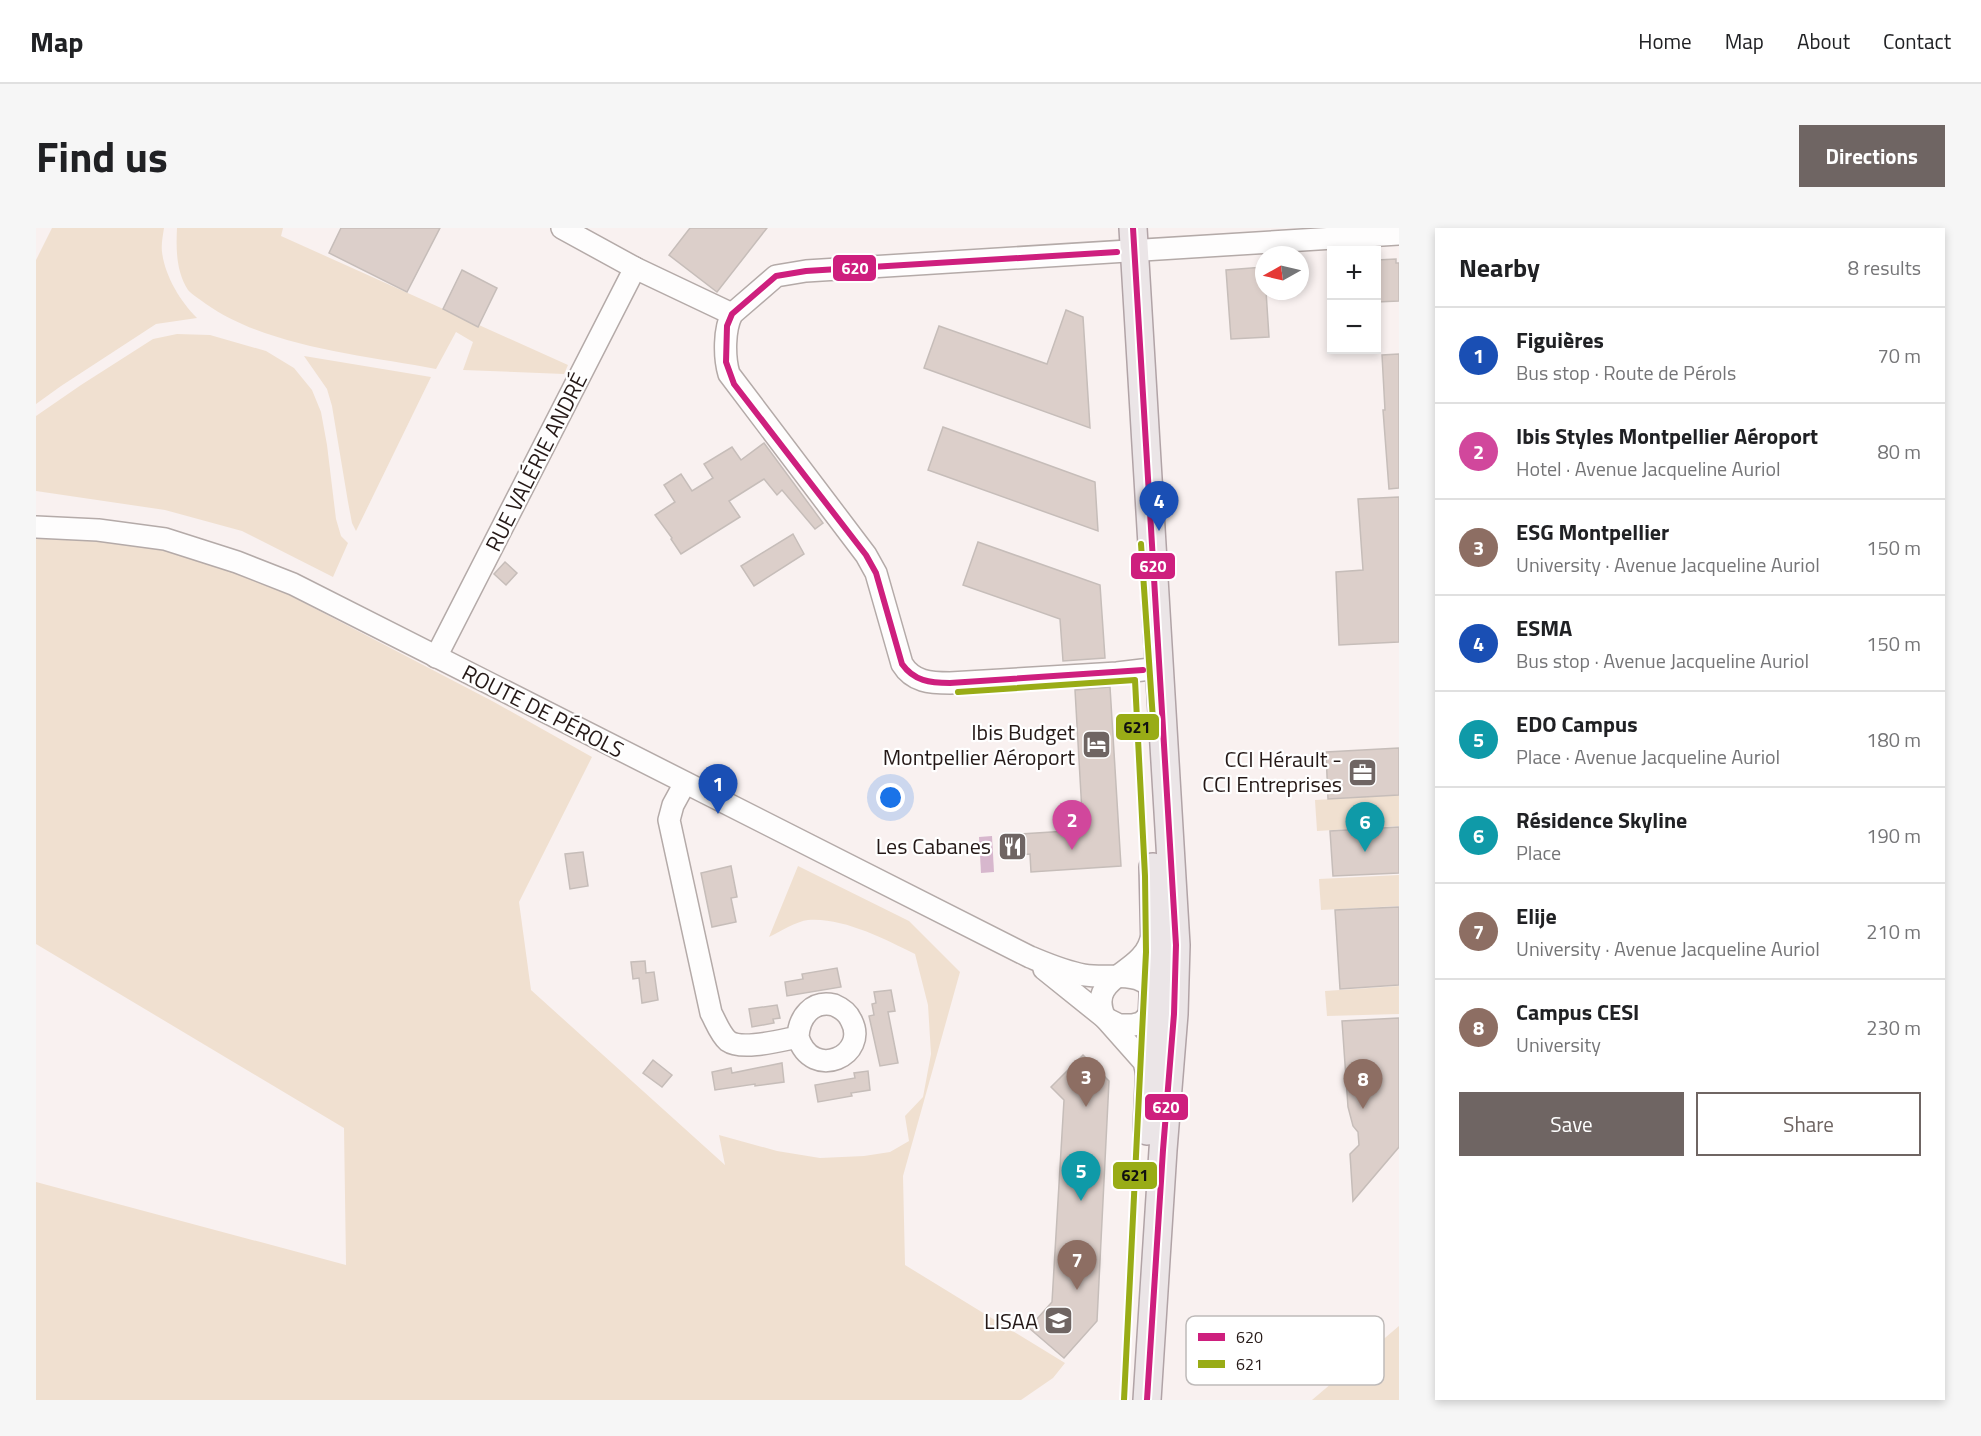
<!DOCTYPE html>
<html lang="en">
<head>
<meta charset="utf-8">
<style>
  body { margin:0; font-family:"Titillium Web",sans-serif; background:#f6f6f6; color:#202124 }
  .controls { position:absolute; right:18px; top:18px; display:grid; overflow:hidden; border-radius:0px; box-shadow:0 3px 9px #0003 }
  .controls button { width:54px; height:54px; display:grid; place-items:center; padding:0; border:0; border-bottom:2px solid #e0e0e0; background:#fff; color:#202124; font:30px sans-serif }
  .compass { position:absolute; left:1219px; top:18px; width:54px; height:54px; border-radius:50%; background:#fff; box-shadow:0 3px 9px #0003; rotate:262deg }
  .you { position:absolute; left:855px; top:570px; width:21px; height:21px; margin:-15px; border:4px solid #fff; border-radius:50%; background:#1a73e8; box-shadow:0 0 0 9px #1a73e833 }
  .badge { display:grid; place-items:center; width:39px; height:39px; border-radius:50%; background:#6f6563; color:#fff; font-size:20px; font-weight:700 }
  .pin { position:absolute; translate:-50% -50px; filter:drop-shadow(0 2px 3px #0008) }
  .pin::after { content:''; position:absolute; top:32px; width:21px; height:18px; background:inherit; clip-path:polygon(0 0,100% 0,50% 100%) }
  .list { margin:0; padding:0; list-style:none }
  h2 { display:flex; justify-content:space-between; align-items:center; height:78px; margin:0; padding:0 24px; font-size:26px }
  h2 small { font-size:20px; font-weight:400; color:#757577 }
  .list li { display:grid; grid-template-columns:39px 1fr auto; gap:18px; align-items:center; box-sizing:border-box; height:96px; padding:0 24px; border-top:2px solid #e0e0e0 }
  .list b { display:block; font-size:22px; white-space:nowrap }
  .list p { margin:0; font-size:20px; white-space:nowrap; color:#757577 }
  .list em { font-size:20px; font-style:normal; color:#757577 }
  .actions { display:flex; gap:12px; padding:18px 24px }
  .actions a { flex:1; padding:14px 0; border:2px solid #6f6563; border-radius:0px; text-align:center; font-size:21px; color:#6f6563 }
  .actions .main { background:#6f6563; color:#fff }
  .map { position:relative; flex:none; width:1363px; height:1172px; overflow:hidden; border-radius:0px }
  header { display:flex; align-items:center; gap:36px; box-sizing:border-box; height:84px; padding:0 30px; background:#fff; border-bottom:2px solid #e0e0e0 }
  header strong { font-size:28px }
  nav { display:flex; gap:33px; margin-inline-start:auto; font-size:21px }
  .intro { display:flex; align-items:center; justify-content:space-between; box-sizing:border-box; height:144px; padding:0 36px }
  h1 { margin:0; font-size:42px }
  .button { padding:15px 27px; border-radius:0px; background:#6f6563; color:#fff; font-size:21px; font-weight:700 }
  main { display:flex; gap:36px; padding:0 36px }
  aside { flex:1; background:#fff; border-radius:0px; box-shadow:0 3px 9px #0003 }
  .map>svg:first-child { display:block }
  .green { fill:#f0e0d0 }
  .water { fill:#d7b7cd }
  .building { fill:#dccfca; stroke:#c6bdb9; stroke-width:1.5 }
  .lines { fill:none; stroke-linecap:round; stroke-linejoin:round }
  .minor-casing { stroke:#b4aaa8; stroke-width:24 }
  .major-casing { stroke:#b1a3a6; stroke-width:30 }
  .minor { stroke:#fefdfd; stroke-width:21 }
  .major { stroke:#ebe5e7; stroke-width:27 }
  .bus-1-casing { stroke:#fff; stroke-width:10 }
  .bus-2-casing { stroke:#fff; stroke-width:10 }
  .bus-1 { stroke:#ce1f7e; stroke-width:6 }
  .bus-2 { stroke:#99ac16; stroke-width:6 }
  .labels { text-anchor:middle; stroke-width:4.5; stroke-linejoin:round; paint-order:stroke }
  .street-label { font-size:22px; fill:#251917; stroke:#fff }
  .poi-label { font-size:22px; fill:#251917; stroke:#fff; text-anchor:end }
  .key { fill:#fff; stroke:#bebab9; stroke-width:1.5 }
  .key-label { font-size:16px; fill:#251917 }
  .line-badge { stroke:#fff; stroke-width:2 }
  .badge-label { font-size:16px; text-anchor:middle; font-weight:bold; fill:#fff }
  .pale-badge-label { font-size:16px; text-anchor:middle; font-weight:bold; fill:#111 }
</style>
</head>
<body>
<header>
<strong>Map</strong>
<nav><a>Home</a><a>Map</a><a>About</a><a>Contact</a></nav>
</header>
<div class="intro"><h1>Find us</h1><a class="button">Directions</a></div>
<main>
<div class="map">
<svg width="1363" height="1172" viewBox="0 0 1363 1172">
  <rect width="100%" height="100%" fill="#f9f1f0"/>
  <g class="green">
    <path d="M 16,0 L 128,0 C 127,7 125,16 126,24 C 129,48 144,73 161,90 L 120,96 L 25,158 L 0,176 L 0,32 Z"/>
    <path d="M 141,0 L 247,0 L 245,8 L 532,137 L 528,146 L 427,142 L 437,114 L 420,104 L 400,141 C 327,127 231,119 170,76 C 164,71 156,67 152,62 C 140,43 140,21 141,0 Z"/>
    <polygon points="141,106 174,107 230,123 258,140 276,162 285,184 291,217 300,291 305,308 312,315 297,349 206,303 129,282 0,263 0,188 45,157 117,111"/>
    <polygon points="268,128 395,149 320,303 316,295 312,274 296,178 291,161"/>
    <path d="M 0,307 L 94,315 L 152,326 L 253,367 L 458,474 L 556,529 L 483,674 L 495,762 L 689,937 L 683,907 L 741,923 L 784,930 L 828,928 L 854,924 L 873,913 L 869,888 L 887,869 L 895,826 L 892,777 L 879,726 C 849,711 806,689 772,692 C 761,693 743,704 733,709 L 762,638 L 873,693 L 924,744 L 867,948 L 869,1037 L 1029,1135 L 1017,1150 L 985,1172 L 0,1172 L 0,954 L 310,1037 L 308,900 L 0,716 Z"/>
    <polygon points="1363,567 1363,598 1281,603 1279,572"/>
    <polygon points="1363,647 1363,678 1285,682 1283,651"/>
    <polygon points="1363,758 1363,786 1291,788 1289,763"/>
    <polygon points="1363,1098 1363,1172 1276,1172"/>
  </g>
  <polygon class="water" points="956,608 958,644 945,645 943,609"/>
  <g class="building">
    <polygon points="305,0 404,0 371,64 293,25"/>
    <polygon points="654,0 731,0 681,64 633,27"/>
    <polygon points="1360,31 1360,35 1363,35 1363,73 1341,74 1341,32"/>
    <polygon points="1228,39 1228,63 1230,63 1233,109 1195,111 1190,42"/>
    <polygon points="426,42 461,60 442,99 407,81"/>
    <polygon points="1030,82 1047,89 1054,200 888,140 903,98 1011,136"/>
    <polygon points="1363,126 1363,260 1353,261 1347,182 1349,182 1346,127"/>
    <polygon points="907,199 1059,254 1062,303 892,242"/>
    <polygon points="728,215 787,295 779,301 746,262 741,267 728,251 693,273 704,289 645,326 635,311 636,310 619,287 639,274 628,257 645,246 656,263 677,250 668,236 696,219 705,232"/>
    <polygon points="1363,269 1363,414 1303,417 1300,344 1327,342 1322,271"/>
    <polygon points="757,306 768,326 718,358 705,338"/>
    <polygon points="942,314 1064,357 1069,430 1027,433 1024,391 927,357"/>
    <polygon points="469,334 481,345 470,357 458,346"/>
    <polygon points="1074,459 1085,638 995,644 994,626 967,628 966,607 1047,602 1039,462"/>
    <polygon points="1363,520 1363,567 1292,571 1290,524"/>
    <polygon points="1363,599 1363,645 1297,648 1294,603"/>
    <polygon points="547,624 552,658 534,661 529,626"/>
    <polygon points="695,638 701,669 695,670 700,694 676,699 665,645"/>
    <polygon points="1363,679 1363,757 1304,761 1299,682"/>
    <polygon points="609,733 610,745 618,744 622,772 606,775 603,750 597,751 595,734"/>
    <polygon points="801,740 805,759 751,768 749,754 767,751 766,746"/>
    <polygon points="855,762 859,783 852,784 862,835 844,838 833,788 838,787 836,776 840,775 838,764"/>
    <polygon points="741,777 744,790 737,791 738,795 716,799 713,781"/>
    <polygon points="1363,790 1363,919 1317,973 1314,926 1323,917 1322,904 1317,898 1312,879 1306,793"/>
    <polygon points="1047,827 1073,853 1061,1093 1028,1130 993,1100 1016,1074 1028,872 1015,859"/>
    <polygon points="617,832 636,847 626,859 607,845"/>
    <polygon points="746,835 748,854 719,858 719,856 679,862 676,844 695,840 696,845"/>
    <polygon points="832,843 834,862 815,865 816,868 782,874 779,857 819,850 818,845"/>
  </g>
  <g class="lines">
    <defs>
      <g id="minor">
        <polyline points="526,0 599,40 696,86"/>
        <path d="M 0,299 L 62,302 L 129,311 L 201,334 L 257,356 L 994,729 C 1011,736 1029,744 1048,747 C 1077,752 1107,738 1124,772"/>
        <polyline points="400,429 599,40"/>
        <path d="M 1123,440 L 1081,445 L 914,455 C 894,455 877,454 866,436 L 840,345 L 830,327 L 693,146 C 688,129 688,101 696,86 L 740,48 L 770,43 L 1363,6"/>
        <path d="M 649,555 L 637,577 L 633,592 L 675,785 C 680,794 684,806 692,813 C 706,823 746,812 762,809 C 763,789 776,772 798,777 C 805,780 812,785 815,792 C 834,827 776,854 762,809"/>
        <polyline points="1008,741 1069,790 1083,797 1097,797 1105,795 1124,777"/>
        <path d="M 1112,851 L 1108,834 L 1069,790 C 1053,756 1087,749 1105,729 C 1112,722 1115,713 1117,704"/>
      </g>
      <g id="major">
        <polyline points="1097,0 1140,717 1138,786 1127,922 1111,1172"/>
        <polyline points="1111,903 1119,724 1117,639"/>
      </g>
    </defs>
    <use href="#minor" class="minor-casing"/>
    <use href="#major" class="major-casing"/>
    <use href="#minor" class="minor"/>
    <use href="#major" class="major"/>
    <defs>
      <g id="bus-1">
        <polyline points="1097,0 1140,717 1138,786 1127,922 1111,1172"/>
        <path d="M 1081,24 L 770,43 L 740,48 L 696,86 L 691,98 L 690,134 L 698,156 L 830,327 L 840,345 L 866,436 C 878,453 894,455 914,455 L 1107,442"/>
      </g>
      <g id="bus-2">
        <polyline points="1105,316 1117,492"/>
        <polyline points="922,464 1099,452 1109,648 1110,724 1088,1172"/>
      </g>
    </defs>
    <use href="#bus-1" class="bus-1-casing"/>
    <use href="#bus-2" class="bus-2-casing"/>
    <use href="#bus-1" class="bus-1"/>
    <use href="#bus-2" class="bus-2"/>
  </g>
  <defs>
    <symbol id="hotel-square" viewBox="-11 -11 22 22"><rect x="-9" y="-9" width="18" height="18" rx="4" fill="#6f6563" stroke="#fff"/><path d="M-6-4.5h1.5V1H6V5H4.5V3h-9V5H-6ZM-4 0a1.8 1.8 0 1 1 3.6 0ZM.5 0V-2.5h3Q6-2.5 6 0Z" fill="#fff"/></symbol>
    <symbol id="office-square" viewBox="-11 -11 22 22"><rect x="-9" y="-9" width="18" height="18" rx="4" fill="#6f6563" stroke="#fff"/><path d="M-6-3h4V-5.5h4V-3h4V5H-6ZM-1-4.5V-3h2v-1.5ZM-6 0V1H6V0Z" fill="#fff"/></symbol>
    <symbol id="restaurant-square" viewBox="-11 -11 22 22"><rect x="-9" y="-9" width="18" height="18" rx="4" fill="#6f6563" stroke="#fff"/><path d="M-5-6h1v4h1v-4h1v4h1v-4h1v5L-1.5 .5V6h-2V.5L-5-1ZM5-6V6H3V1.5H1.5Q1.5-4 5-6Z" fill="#fff"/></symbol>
    <symbol id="university-square" viewBox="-11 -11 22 22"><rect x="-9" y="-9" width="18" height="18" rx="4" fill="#6f6563" stroke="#fff"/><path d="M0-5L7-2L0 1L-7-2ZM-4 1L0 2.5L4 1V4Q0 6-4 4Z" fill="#fff"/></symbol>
  </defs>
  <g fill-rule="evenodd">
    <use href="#hotel-square" x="1044" y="500" width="33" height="33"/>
    <use href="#office-square" x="1310" y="528" width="33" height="33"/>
    <use href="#restaurant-square" x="960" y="602" width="33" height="33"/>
    <use href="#university-square" x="1006" y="1076" width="33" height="33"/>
  </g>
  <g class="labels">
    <g class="street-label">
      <text transform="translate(500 234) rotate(-63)" y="8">RUE VALÉRIE ANDRÉ</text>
      <text transform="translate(507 483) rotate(27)" y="8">ROUTE DE PÉROLS</text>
    </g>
    <g class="poi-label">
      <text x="1039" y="512">Ibis Budget<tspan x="1039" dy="25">Montpellier Aéroport</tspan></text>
      <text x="1306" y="539">CCI Hérault -<tspan x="1306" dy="25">CCI Entreprises</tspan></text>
      <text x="955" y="626">Les Cabanes</text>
      <text x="1002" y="1101">LISAA</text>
    </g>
  </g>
  <rect x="1150" y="1088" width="198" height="69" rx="9" class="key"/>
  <rect x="1162" y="1105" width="27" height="8" fill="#ce1f7e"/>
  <rect x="1162" y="1132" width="27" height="8" fill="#99ac16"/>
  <g class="key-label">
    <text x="1200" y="1115">620</text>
    <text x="1200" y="1142">621</text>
  </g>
  <g class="line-badge">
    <rect x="796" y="26" width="45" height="28" rx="6" fill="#ce1f7e"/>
    <rect x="1094" y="324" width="46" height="28" rx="6" fill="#ce1f7e"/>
    <rect x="1079" y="485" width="45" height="28" rx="6" fill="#99ac16"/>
    <rect x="1108" y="865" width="45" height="28" rx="6" fill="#ce1f7e"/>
    <rect x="1076" y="933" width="46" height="29" rx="6" fill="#99ac16"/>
  </g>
  <g class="badge-label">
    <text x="819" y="46">620</text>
    <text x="1117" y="344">620</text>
    <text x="1130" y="885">620</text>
  </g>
  <g class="pale-badge-label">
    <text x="1101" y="505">621</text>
    <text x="1099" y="953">621</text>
  </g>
</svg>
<div class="controls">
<button>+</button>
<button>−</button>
</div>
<svg class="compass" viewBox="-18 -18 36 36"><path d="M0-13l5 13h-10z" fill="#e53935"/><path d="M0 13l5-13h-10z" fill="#757577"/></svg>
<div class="you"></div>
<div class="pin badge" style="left:682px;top:586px;background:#1a4fb4">1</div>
<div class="pin badge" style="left:1036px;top:622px;background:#d1479c">2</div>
<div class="pin badge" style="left:1050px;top:879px;background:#8d6e63">3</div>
<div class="pin badge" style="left:1123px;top:303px;background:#1a4fb4">4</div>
<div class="pin badge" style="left:1045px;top:973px;background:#0f9aa8">5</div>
<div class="pin badge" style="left:1329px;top:624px;background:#0f9aa8">6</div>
<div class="pin badge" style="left:1041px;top:1062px;background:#8d6e63">7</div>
<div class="pin badge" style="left:1327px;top:881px;background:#8d6e63">8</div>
</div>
<aside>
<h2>Nearby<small>8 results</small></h2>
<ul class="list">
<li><span class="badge" style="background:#1a4fb4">1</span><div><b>Figuières</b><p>Bus stop · Route de Pérols</p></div><em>70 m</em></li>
<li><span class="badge" style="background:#d1479c">2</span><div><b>Ibis Styles Montpellier Aéroport</b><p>Hotel · Avenue Jacqueline Auriol</p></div><em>80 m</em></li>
<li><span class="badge" style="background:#8d6e63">3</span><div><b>ESG Montpellier</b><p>University · Avenue Jacqueline Auriol</p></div><em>150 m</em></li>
<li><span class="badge" style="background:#1a4fb4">4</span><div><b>ESMA</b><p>Bus stop · Avenue Jacqueline Auriol</p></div><em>150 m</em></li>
<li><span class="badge" style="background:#0f9aa8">5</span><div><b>EDO Campus</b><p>Place · Avenue Jacqueline Auriol</p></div><em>180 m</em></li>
<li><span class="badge" style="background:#0f9aa8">6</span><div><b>Résidence Skyline</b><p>Place</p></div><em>190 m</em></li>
<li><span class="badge" style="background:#8d6e63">7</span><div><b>Elije</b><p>University · Avenue Jacqueline Auriol</p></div><em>210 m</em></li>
<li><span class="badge" style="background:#8d6e63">8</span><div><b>Campus CESI</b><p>University</p></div><em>230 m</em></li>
</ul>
<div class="actions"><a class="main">Save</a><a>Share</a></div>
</aside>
</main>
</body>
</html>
